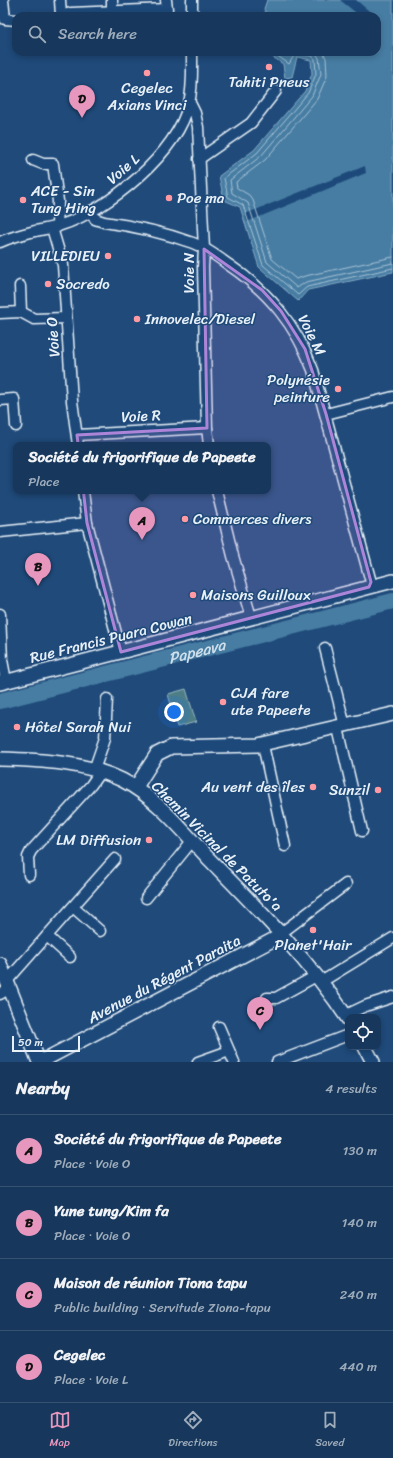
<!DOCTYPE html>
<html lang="en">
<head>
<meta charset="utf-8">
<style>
  body { margin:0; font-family:Sriracha,sans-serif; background:#244365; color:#f1f3f6 }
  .controls { position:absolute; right:12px; bottom:12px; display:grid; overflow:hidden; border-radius:8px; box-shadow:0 2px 6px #0003 }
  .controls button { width:36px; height:36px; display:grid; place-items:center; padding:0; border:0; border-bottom:1px solid #365272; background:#17385c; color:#f1f3f6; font:20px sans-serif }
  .scale { position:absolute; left:12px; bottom:10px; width:68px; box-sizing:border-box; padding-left:4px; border:2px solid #e8f1f8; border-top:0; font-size:11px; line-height:14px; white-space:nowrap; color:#e8f1f8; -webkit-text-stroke:3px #1f4a7a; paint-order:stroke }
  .you { position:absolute; left:174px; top:712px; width:14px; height:14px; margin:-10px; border:3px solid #fff; border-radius:50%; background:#1a73e8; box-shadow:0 0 0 6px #1a73e833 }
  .badge { display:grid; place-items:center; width:26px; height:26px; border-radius:50%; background:#e797bd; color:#111; font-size:13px; font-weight:700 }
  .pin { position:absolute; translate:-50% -33px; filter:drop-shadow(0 1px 2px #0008) }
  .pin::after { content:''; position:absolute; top:21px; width:14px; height:12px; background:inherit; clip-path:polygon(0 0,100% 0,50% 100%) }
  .popup { position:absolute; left:13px; top:442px; width:258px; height:52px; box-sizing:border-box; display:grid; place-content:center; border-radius:8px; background:#17385c; filter:drop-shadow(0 1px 3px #0005); font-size:13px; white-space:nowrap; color:#9eacbb }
  .popup b { font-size:15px; color:#f1f3f6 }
  .popup::after { content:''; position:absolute; left:50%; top:100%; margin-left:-8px; border:8px solid transparent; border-top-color:#17385c }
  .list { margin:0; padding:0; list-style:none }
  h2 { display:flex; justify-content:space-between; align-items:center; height:52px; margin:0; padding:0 16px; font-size:17px }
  h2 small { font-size:13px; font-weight:400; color:#9eacbb }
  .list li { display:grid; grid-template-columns:26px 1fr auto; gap:12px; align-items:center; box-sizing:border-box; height:72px; padding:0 16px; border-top:1px solid #365272 }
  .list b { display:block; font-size:15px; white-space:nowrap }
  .list p { margin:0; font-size:13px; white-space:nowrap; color:#9eacbb }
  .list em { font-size:13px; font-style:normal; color:#9eacbb }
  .icon { flex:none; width:22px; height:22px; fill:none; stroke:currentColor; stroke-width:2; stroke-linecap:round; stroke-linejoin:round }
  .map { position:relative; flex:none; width:393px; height:1062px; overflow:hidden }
  .search { position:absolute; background:#17385c; box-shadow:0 2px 6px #0003; left:12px; right:12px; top:12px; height:44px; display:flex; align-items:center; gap:10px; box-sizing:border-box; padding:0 14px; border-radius:12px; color:#9eacbb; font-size:15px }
  .sheet { height:340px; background:#17385c }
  nav { display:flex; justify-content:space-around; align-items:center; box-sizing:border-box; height:56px; border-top:1px solid #365272; background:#17385c; font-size:11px; color:#9eacbb }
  nav a { display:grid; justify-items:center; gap:2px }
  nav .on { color:#e797bd }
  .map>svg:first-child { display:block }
  .green { fill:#4d7d87; stroke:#9ab7c0 }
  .water { fill:#477da3; stroke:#87abc5 }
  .pier { fill:#1f4a7a }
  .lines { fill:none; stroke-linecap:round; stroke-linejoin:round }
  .shore { stroke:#a8c3d6; stroke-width:1 }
  .river { stroke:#477da3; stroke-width:16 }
  .minor-casing { stroke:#e8f1f8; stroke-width:13 }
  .major-casing { stroke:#e8f1f8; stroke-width:16 }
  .minor { stroke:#1f4a7a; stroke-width:10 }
  .major { stroke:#1f4a7a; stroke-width:13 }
  .marked { fill:#ac85d9; fill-opacity:0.2; stroke:#ac85d9; stroke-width:3; stroke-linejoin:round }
  .poi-dot { fill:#ff9aa2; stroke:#1f4a7a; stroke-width:1.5 }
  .labels { text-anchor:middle; stroke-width:3; stroke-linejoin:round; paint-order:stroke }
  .poi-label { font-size:15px; fill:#e8f1f8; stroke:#1f4a7a; text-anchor:start }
  .street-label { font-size:15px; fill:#e8f1f8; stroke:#1f4a7a }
  .water-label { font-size:16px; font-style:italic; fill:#d0e0eb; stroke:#1f4a7a }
</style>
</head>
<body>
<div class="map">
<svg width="393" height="1062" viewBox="0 0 393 1062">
  <rect width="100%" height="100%" fill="#1f4a7a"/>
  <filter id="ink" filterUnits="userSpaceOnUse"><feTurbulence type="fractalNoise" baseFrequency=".025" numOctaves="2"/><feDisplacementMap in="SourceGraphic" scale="8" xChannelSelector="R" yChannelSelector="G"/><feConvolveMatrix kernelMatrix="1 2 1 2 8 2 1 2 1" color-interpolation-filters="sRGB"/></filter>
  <g filter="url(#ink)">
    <polygon class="green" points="186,689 196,722 177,727 168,694"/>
    <polygon class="water" points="267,0 393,0 393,272 308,290 298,301 259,267 240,207 224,200 219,176 254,150 305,91 312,74 311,60 297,57 292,77 285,78 283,64 265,52 377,52 377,16 267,16 264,9"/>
    <g class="pier">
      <polygon points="340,0 356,0 375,16 360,16"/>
      <polygon points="365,166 366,173 247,222 245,214"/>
    </g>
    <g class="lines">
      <g class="shore">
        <polyline points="272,52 289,64 295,54 312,56 315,59 316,74 308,93 257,153 224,178 228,197 243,205 263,265 298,295 307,287 393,268"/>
        <polyline points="315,52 319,58 321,74 312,96 261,156 230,180 232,193 248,203 267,262 297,288 306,282 393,263"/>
        <polyline points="323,52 326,58 327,76 317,99 265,160 236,182 237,188 249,195 253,200 272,259 296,279 305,276 393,257"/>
      </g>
      <path class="river" id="s1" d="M 0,701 L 393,601"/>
      <defs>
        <g id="minor">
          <polyline points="3,0 5,19 16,20"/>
          <polyline points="60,0 61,16"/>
          <polyline points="112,0 112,11"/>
          <polyline points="60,16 71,13 167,9 166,0"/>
          <polyline points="192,16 192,0"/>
          <polyline points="190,103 195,113 198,127 204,249 203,267 207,428 209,445"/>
          <polyline points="199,159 251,123 276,91"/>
          <polyline points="33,160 43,164 53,164 58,201 57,227"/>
          <path d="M 91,211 L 95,219 L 104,222 C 134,226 165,233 193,243 C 206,248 218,257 229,265 C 269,292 296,325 313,370 L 371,582 L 369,587"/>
          <polyline points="52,228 63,265 72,401 78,445"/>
          <path d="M 0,242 C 11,237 23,234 35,231 C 44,229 53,228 61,225 C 108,210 178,153 189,103 C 193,87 192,69 192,52"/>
          <polyline points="20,286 21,312"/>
          <polyline points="0,313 21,312 34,319 66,318"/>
          <polyline points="0,400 14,399 16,426"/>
          <polyline points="326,414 393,397"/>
          <polyline points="77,435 207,428"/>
          <polyline points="83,491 87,523 121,652"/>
          <polyline points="217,491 233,556 251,617"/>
          <polyline points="0,532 87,523"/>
          <polyline points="0,614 2,660 6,681"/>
          <polyline points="325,648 345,726"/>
          <polyline points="338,728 362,831"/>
          <polyline points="263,745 285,846"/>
          <polyline points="94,770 105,738 107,699"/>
          <polyline points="29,875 28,857 31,851 91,785 100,772"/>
          <polyline points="146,898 192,841"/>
          <polyline points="73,907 100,931"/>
          <polyline points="280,934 346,884"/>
          <polyline points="47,936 70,957"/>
          <polyline points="7,981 115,859"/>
          <polyline points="321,982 393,938"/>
          <polyline points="0,994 10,988"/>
          <polyline points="267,998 276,998 316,976"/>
          <polyline points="346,1015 365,1006 393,997"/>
          <polyline points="219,1027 234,1062"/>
          <polyline points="198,1062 229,1051"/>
          <polyline points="277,1062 348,1035"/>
        </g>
        <g id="major">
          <path d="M 0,683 C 131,649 262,616 393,581"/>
          <path d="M 0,759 C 40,760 85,762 122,780 C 156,797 183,831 209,859 C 258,909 309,960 348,1019"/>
          <polyline points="136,787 157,754 171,747 258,745 393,714"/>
          <polyline points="0,964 39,1062"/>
          <polyline points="365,1047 373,1062"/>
          <polyline points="40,1062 282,935"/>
        </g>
      </defs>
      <use href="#minor" class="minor-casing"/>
      <use href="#major" class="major-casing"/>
      <use href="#minor" class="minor"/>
      <use href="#major" class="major"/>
    </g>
  </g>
  <path class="marked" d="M 204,249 L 262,290 L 281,311 L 305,349 L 326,414 L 371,582 L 369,587 L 121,652 L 87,523 L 77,435 L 207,428 Z"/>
  <g class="poi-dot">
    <circle cx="269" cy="67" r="4"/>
    <circle cx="147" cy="73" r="4"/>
    <circle cx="169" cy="198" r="4"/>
    <circle cx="23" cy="200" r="4"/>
    <circle cx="108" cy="256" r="4"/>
    <circle cx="48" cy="284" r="4"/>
    <circle cx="137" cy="319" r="4"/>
    <circle cx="338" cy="389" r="4"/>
    <circle cx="185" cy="519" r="4"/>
    <circle cx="193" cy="595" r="4"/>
    <circle cx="223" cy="702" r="4"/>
    <circle cx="17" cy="727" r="4"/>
    <circle cx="313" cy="787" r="4"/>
    <circle cx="378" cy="790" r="4"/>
    <circle cx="149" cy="840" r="4"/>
    <circle cx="313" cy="930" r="4"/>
  </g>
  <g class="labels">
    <g class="poi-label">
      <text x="269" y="87" text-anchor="middle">Tahiti Pneus</text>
      <text x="147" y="93" text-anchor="middle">Cegelec<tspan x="147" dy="17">Axians Vinci</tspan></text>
      <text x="31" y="196">ACE - Sin<tspan x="31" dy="17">Tung Hing</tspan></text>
      <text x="177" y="203">Poe ma</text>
      <text x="100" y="261" text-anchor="end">VILLEDIEU</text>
      <text x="56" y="289">Socredo</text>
      <text x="145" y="324">Innovelec/Diesel</text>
      <text x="330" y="385" text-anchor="end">Polynésie<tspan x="330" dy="17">peinture</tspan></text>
      <text x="193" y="524">Commerces divers</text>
      <text x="201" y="600">Maisons Guilloux</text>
      <text x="231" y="698">CJA fare<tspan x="231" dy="17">ute Papeete</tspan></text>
      <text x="25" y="732">Hôtel Sarah Nui</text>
      <text x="305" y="792" text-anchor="end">Au vent des îles</text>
      <text x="370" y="795" text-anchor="end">Sunzil</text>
      <text x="141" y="845" text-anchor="end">LM Diffusion</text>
      <text x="313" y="950" text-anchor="middle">Planet'Hair</text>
    </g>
    <g class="street-label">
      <text transform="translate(123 169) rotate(-41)" y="5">Voie L</text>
      <text transform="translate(189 273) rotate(-90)" y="5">Voie N</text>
      <text transform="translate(312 335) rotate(63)" y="5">Voie M</text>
      <text transform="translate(53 337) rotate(-94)" y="5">Voie O</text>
      <text transform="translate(141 416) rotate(-3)" y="5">Voie R</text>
      <text transform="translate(111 638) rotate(-14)" y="5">Rue Francis Puara Cowan</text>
      <text transform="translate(217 846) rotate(45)" y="5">Chemin Vicinal de Patuto'a</text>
      <text transform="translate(164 979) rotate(-28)" y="5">Avenue du Régent Paraita</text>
    </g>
    <g class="water-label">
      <text dy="6" stroke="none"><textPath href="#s1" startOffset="203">Papeava</textPath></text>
    </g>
  </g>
</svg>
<div class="controls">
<button><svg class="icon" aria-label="locate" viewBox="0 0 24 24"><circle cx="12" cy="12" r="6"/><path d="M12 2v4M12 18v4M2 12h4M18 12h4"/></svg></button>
</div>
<div class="scale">50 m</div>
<div class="you"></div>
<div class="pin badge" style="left:142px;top:540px">A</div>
<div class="popup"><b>Société du frigorifique de Papeete</b>Place</div>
<div class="pin badge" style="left:38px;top:586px">B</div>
<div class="pin badge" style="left:260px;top:1030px">C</div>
<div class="pin badge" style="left:82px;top:118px">D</div>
<div class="search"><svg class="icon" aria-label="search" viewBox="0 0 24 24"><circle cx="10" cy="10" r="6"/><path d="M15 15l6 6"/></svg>Search here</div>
</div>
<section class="sheet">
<h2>Nearby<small>4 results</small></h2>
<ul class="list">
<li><span class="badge">A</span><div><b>Société du frigorifique de Papeete</b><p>Place · Voie O</p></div><em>130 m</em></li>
<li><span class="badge">B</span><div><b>Yune tung/Kim fa</b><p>Place · Voie O</p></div><em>140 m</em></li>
<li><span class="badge">C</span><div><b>Maison de réunion Tiona tapu</b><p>Public building · Servitude Ziona-tapu</p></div><em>240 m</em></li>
<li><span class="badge">D</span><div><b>Cegelec</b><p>Place · Voie L</p></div><em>440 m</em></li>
</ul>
</section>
<nav>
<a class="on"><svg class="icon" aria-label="map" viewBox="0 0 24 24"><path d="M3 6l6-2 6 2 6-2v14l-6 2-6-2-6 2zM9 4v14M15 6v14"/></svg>Map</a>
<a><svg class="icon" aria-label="directions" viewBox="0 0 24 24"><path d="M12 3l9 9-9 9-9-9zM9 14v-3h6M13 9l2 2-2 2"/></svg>Directions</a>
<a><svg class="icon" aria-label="saved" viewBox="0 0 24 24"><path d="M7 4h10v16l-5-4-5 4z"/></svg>Saved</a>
</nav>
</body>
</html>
